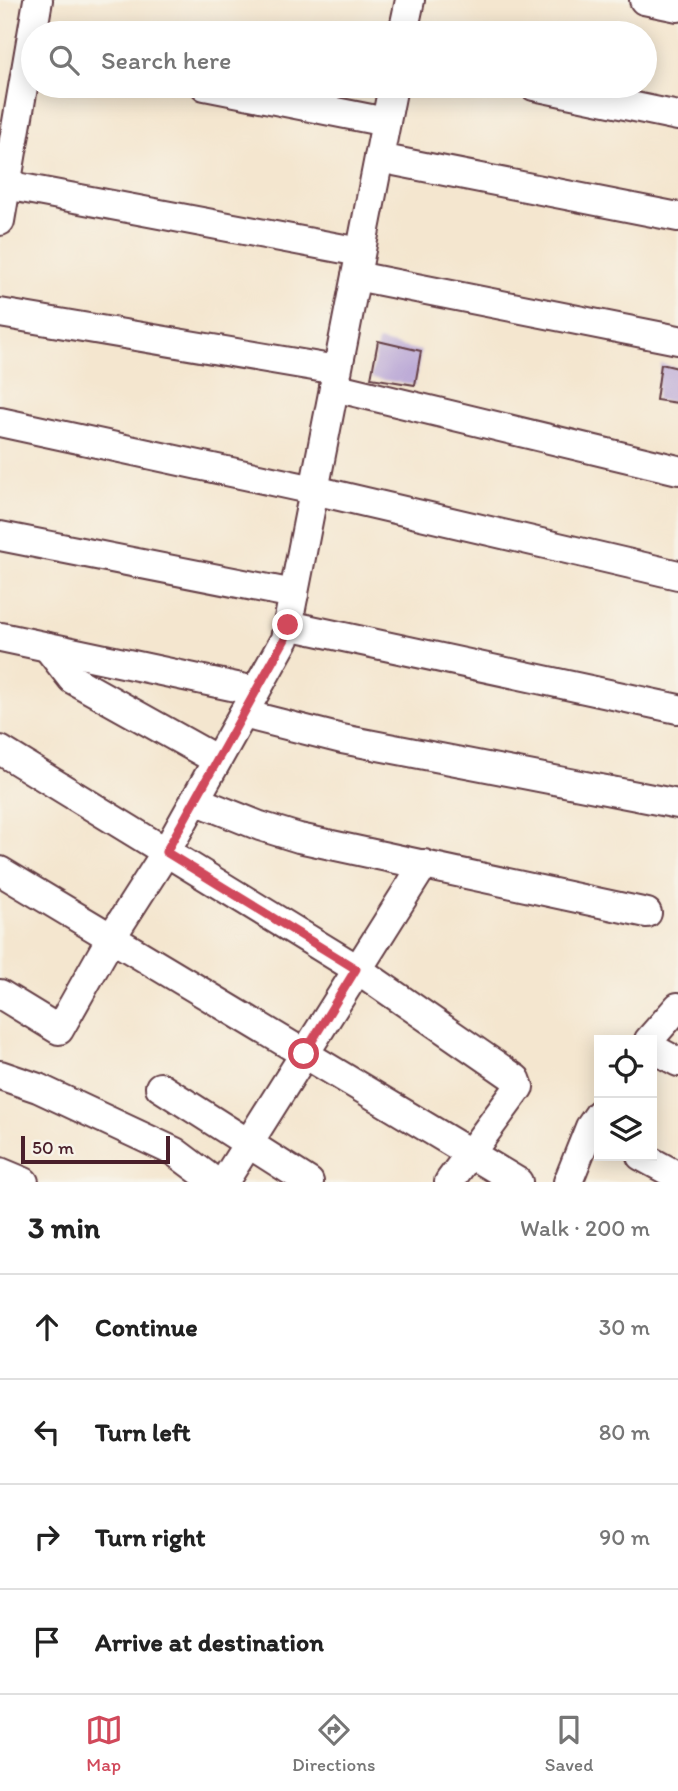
<!DOCTYPE html>
<html lang="en">
<head>
<meta charset="utf-8">
<style>
  body { margin:0; font-family:Itim,sans-serif; background:#f6f6f6; color:#222 }
  .controls { position:absolute; right:21px; bottom:21px; display:grid; overflow:hidden; border-radius:0px; box-shadow:0 4px 18px #0003 }
  .controls button { width:63px; height:63px; display:grid; place-items:center; padding:0; border:0; border-bottom:2px solid #e0e0e0; background:#fff; color:#222; font:35px sans-serif }
  .scale { position:absolute; left:21px; bottom:18px; width:149px; box-sizing:border-box; padding-left:7px; border:4px solid #4a1f2b; border-top:0; font-size:19px; line-height:24px; white-space:nowrap; color:#4a1f2b; -webkit-text-stroke:5px #f7f3e8; paint-order:stroke }
  .stop { position:absolute; width:21px; height:21px; margin:-16px; border:5px solid #d1495b; border-radius:50%; background:#fff }
  .stop.end { background:#d1495b; border-color:#fff; box-shadow:0 2px 7px #0008 }
  .list { margin:0; padding:0; list-style:none }
  h2 { display:flex; justify-content:space-between; align-items:center; height:91px; margin:0; padding:0 28px; font-size:30px }
  h2 small { font-size:23px; font-weight:400; color:#767676 }
  .list li { display:grid; grid-template-columns:46px 1fr auto; gap:21px; align-items:center; box-sizing:border-box; height:105px; padding:0 28px; border-top:2px solid #e0e0e0 }
  .list b { display:block; font-size:26px; white-space:nowrap }
  .list em { font-size:23px; font-style:normal; color:#767676 }
  .icon { flex:none; width:38px; height:38px; fill:none; stroke:currentColor; stroke-width:2; stroke-linecap:round; stroke-linejoin:round }
  .map { position:relative; flex:none; width:678px; height:1182px; overflow:hidden }
  .search { position:absolute; background:#fff; box-shadow:0 4px 18px #0003; left:21px; right:21px; top:21px; height:77px; display:flex; align-items:center; gap:18px; box-sizing:border-box; padding:0 24px; border-radius:38px; color:#767676; font-size:26px }
  .sheet { height:511px; background:#fff }
  nav { display:flex; justify-content:space-around; align-items:center; box-sizing:border-box; height:98px; border-top:2px solid #e0e0e0; background:#fff; font-size:19px; color:#767676 }
  nav a { display:grid; justify-items:center; gap:4px }
  nav .on { color:#d1495b }
  .map>svg:first-child { display:block }
  .building { fill:#b8a5d5 }
  .lines { fill:none; stroke-linecap:round; stroke-linejoin:round }
  .minor-casing { stroke:#643d44; stroke-width:32 }
  .minor { stroke:#fff; stroke-width:28 }
  .route { stroke:#d1495b; stroke-width:9 }
</style>
</head>
<body>
<div class="map">
<svg width="678" height="1182" viewBox="0 0 678 1182">
  <rect width="100%" height="100%" fill="#f7f3e8"/>
  <filter id="ink" filterUnits="userSpaceOnUse"><feTurbulence type="fractalNoise" baseFrequency=".0143" numOctaves="2"/><feDisplacementMap in="SourceGraphic" scale="14" xChannelSelector="R" yChannelSelector="G"/><feConvolveMatrix kernelMatrix="1 2 1 2 8 2 1 2 1" color-interpolation-filters="sRGB"/></filter>
  <filter id="wash" filterUnits="userSpaceOnUse"><feTurbulence type="fractalNoise" baseFrequency=".00686" numOctaves="4" result="noise"/><feDisplacementMap in="SourceGraphic" scale="28" xChannelSelector="R" yChannelSelector="G"/><feGaussianBlur stdDeviation="1.57" result="paint"/><feColorMatrix in="noise" values="0 0 0 0 0 0 0 0 0 0 0 0 0 0 0 0 0 1.4 0 .05"/><feComposite in="paint" operator="in"/></filter>
  <g filter="url(#wash)">
    <rect width="100%" height="100%" fill="#f4e6cf"/>
    <g id="blocks">
      <g class="building">
        <polygon points="378,341 421,351 415,385 371,378"/>
        <polygon points="661,364 678,368 678,403 656,400"/>
      </g>
    </g>
  </g>
  <g filter="url(#ink)">
    <use href="#blocks" fill-opacity="0" stroke="#643d44" stroke-width="2"/>
    <g class="lines">
      <defs>
        <g id="minor">
          <polyline points="644,0 678,7"/>
          <polyline points="403,33 410,0"/>
          <polyline points="205,86 386,122"/>
          <polyline points="534,86 678,116"/>
          <polyline points="379,158 678,217"/>
          <polyline points="6,185 360,252"/>
          <polyline points="0,221 38,0"/>
          <polyline points="356,276 678,340"/>
          <polyline points="0,313 337,370"/>
          <polyline points="334,387 678,470"/>
          <polyline points="0,422 314,490 678,575"/>
          <polyline points="0,536 294,594"/>
          <polyline points="288,625 678,709"/>
          <polyline points="1,637 255,691"/>
          <polyline points="47,647 72,679 217,760"/>
          <polyline points="243,714 342,739 678,804"/>
          <polyline points="0,750 357,969 516,1079 519,1087 449,1182"/>
          <polyline points="195,800 260,826 299,838 647,913"/>
          <polyline points="0,871 518,1182"/>
          <polyline points="0,994 59,1030 111,938 166,852 285,639 393,86"/>
          <polyline points="649,1040 678,1007"/>
          <polyline points="652,1048 678,1062"/>
          <polyline points="0,1075 38,1088 175,1152 215,1182"/>
          <polyline points="160,1087 309,1182"/>
          <polyline points="641,1156 678,1176"/>
          <polyline points="0,1172 24,1182"/>
          <polyline points="224,1182 424,864"/>
          <polyline points="568,1182 590,1127 599,1114"/>
        </g>
      </defs>
      <use href="#minor" class="minor-casing"/>
      <use href="#minor" class="minor"/>
    </g>
  </g>
  <g class="lines" filter="url(#ink)">
    <polyline class="route" points="288,625 285,639 166,852 356,969 304,1054"/>
  </g>
</svg>
<div class="controls">
<button><svg class="icon" aria-label="locate" viewBox="0 0 24 24"><circle cx="12" cy="12" r="6"/><path d="M12 2v4M12 18v4M2 12h4M18 12h4"/></svg></button>
<button><svg class="icon" aria-label="layers" viewBox="0 0 24 24"><path d="M12 4l9 5-9 5-9-5zM3 14l9 5 9-5"/></svg></button>
</div>
<div class="scale">50 m</div>
<div class="stop" style="left:304px;top:1054px"></div>
<div class="stop end" style="left:288px;top:625px"></div>
<div class="search"><svg class="icon" aria-label="search" viewBox="0 0 24 24"><circle cx="10" cy="10" r="6"/><path d="M15 15l6 6"/></svg>Search here</div>
</div>
<section class="sheet">
<h2>3 min<small>Walk · 200 m</small></h2>
<ul class="list">
<li><svg class="icon" aria-label="ahead" viewBox="0 0 24 24"><path d="M12 20V5M6 11l6-6 6 6"/></svg><div><b>Continue</b></div><em>30 m</em></li>
<li><svg class="icon" aria-label="left" viewBox="0 0 24 24"><path d="M17 20v-9H6M10 6l-5 5 5 5"/></svg><div><b>Turn left</b></div><em>80 m</em></li>
<li><svg class="icon" aria-label="right" viewBox="0 0 24 24"><path d="M7 20v-9h11M14 6l5 5-5 5"/></svg><div><b>Turn right</b></div><em>90 m</em></li>
<li><svg class="icon" aria-label="arrive" viewBox="0 0 24 24"><path d="M6 21V4h12l-3 4 3 4H6"/></svg><div><b>Arrive at destination</b></div></li>
</ul>
</section>
<nav>
<a class="on"><svg class="icon" aria-label="map" viewBox="0 0 24 24"><path d="M3 6l6-2 6 2 6-2v14l-6 2-6-2-6 2zM9 4v14M15 6v14"/></svg>Map</a>
<a><svg class="icon" aria-label="directions" viewBox="0 0 24 24"><path d="M12 3l9 9-9 9-9-9zM9 14v-3h6M13 9l2 2-2 2"/></svg>Directions</a>
<a><svg class="icon" aria-label="saved" viewBox="0 0 24 24"><path d="M7 4h10v16l-5-4-5 4z"/></svg>Saved</a>
</nav>
</body>
</html>
